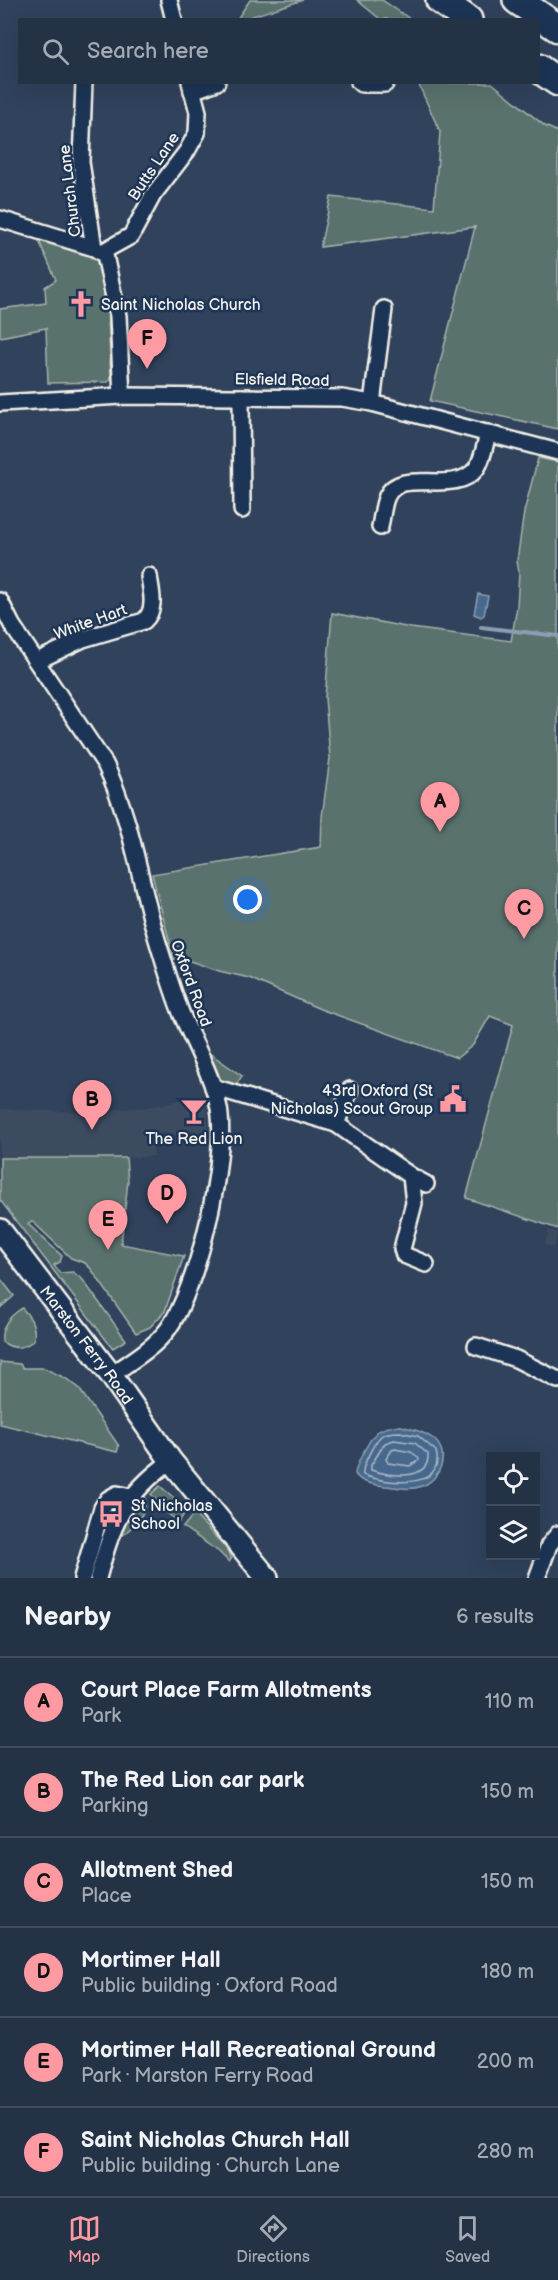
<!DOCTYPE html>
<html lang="en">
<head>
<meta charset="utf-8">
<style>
  body { margin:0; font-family:"Balsamiq Sans",sans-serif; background:#303e50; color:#f1f3f6 }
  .controls { position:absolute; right:18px; bottom:18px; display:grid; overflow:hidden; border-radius:0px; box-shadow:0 6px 24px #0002 }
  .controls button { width:54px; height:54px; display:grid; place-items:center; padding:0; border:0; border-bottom:2px solid #414d5e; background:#243245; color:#f1f3f6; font:30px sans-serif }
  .you { position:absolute; left:248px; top:900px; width:21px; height:21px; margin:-15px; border:4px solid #fff; border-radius:50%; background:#1a73e8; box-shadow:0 0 0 9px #1a73e833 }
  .badge { display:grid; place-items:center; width:39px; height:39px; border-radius:50%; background:#ff9aa2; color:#111; font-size:20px; font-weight:700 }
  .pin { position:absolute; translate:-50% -50px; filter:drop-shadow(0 2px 3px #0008) }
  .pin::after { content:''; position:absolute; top:32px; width:21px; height:18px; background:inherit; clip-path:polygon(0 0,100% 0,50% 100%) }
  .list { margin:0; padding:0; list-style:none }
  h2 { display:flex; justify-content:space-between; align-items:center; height:78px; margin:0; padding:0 24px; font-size:26px }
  h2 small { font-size:20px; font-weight:400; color:#a3aab3 }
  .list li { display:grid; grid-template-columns:39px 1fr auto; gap:18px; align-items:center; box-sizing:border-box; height:90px; padding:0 24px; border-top:2px solid #414d5e }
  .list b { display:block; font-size:22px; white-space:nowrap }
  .list p { margin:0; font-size:20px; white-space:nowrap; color:#a3aab3 }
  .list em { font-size:20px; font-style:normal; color:#a3aab3 }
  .icon { flex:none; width:33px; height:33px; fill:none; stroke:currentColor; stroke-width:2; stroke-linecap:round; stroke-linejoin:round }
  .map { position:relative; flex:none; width:558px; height:1578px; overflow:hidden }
  .search { position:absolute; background:#243245; box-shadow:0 6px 24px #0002; left:18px; right:18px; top:18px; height:66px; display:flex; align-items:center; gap:15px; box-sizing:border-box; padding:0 21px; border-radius:0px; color:#a3aab3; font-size:22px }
  .sheet { height:618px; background:#243245 }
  nav { display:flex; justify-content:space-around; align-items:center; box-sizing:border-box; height:84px; border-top:2px solid #414d5e; background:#243245; font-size:16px; color:#a3aab3 }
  nav a { display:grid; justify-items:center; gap:3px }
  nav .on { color:#ff9aa2 }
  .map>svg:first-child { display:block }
  .built { fill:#3e4b60 }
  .green { fill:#5a726e; stroke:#a7b2ab; stroke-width:1.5 }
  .water { fill:#46688d; stroke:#8c9fb1; stroke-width:1.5 }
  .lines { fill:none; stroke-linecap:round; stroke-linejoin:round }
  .shore { stroke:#aebac4; stroke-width:1.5 }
  .stream { stroke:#8c9fb1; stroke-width:4 }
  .street-casing { stroke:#f4f1e8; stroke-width:20 }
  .secondary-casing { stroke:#f4f1e8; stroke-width:26 }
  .highway-casing { stroke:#f4f1e8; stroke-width:32 }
  .street { stroke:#1d3557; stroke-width:15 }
  .secondary { stroke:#1d3557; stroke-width:21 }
  .highway { stroke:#1d3557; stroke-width:27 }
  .labels { text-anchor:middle; stroke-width:5; stroke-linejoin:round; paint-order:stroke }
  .street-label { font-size:16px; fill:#f4f1e8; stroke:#1d3557 }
  .poi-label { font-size:16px; fill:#f4f1e8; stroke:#1d3557; text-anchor:start }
</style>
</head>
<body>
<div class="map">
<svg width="558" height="1578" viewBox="0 0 558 1578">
  <rect width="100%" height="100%" fill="#30425c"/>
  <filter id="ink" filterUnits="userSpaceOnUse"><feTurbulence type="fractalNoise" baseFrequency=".0167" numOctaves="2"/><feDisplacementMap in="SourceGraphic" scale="12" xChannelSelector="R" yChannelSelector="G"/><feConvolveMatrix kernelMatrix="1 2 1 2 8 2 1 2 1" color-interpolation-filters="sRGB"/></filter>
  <g filter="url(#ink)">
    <g class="built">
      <polygon points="206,1095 209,1136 151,1133 154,1156 126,1158 0,1158 0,1109 79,1112 148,1107"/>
      <polygon points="549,1230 558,1232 554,1247 545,1245"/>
    </g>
    <g class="green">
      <polygon points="250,0 303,0 243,19 237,19"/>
      <polygon points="357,0 382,0 410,19 380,19"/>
      <polygon points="418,83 492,83 545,126 558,132 558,429 430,401 475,227 320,247 331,197 434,208 440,132"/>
      <polygon points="36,234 95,254 107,295 111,379 108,382 48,383 46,328 0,337 0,309 46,303 45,287 56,280"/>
      <polygon points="538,458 558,462 558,1229 466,1198 513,1025 490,1016 473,1045 457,1058 320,1009 249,978 219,971 190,961 174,959 152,874 321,847 322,817 330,758 325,698 332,613 411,628 511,641 517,607 519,572 517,561 524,512"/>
      <polygon points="208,1052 242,1076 236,1085 218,1079"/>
      <polygon points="0,1158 126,1158 128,1181 121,1244 184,1256 165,1311 150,1327 136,1333 91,1269 85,1263 71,1258 32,1221 28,1224 62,1256 60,1262 54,1265 60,1273 73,1272 83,1280 126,1340 113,1348 107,1341 0,1200"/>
      <polygon points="0,1278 14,1296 0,1308"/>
      <path d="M 22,1308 C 31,1318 36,1325 34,1340 C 23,1349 15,1350 2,1342 C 0,1326 10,1316 22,1308 Z"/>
      <polygon points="0,1362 20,1364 23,1368 44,1368 65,1378 78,1387 119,1446 117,1452 0,1424"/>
      <polygon points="160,1486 187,1509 179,1522 163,1510 151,1494"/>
      <path d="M 144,1496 C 150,1511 135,1523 126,1533 L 123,1535 L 118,1532 L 136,1503 Z"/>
      <polygon points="194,1514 225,1547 232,1558 229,1562 219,1552 183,1527"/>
    </g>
    <g class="water">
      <polygon points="478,594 488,596 484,615 481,617 474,614"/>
      <path d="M 401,1426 C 422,1431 449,1439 441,1466 C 438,1475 431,1483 422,1486 C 410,1491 396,1487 385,1486 C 373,1484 362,1484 355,1474 C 356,1464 370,1438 377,1432 C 384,1427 393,1426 401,1426 Z"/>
    </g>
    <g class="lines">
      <g class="shore">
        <path d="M 400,1432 L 418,1436 L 436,1451 C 446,1492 383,1483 363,1475 C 361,1467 375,1441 381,1436 C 386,1432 394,1432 400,1432 Z"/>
        <path d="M 394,1440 L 415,1443 L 428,1454 C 430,1482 389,1476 371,1470 L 371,1465 L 385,1443 Z"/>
        <polygon points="395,1449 411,1452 418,1457 419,1460 410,1466 388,1463 386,1459 392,1450"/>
      </g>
      <polyline class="stream" points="481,627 558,636"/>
      <defs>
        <g id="street">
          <polyline points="169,0 174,20"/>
          <polyline points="84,82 81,162 94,248"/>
          <polyline points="359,82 361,84 385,84"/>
          <polyline points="192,91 217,82"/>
          <polyline points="0,219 94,248 105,255 118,316 122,396"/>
          <polyline points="102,252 131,236 153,195 187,151 197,133 198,112 190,82"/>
          <polyline points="241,397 242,510"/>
          <polyline points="0,403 122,396 342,398 372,403 558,452"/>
          <polyline points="372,403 384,309"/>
          <path d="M 380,527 C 382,518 383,504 387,496 C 401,466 454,497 476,469 C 483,460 485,444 488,433"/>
          <path d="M 0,601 L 12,625 L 105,764 C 133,822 140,886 159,946 C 166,969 173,993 182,1015 C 195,1046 212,1075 219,1108 C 228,1158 198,1288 168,1329 C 154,1348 130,1362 111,1375"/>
          <path d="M 37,661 L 83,639 L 144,621 C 157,609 151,591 149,576"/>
          <polyline points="213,1087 336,1124 411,1176 426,1184"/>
          <polyline points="336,1124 350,1090"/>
          <polyline points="411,1176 414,1203 402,1249 404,1255 426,1264"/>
          <polyline points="476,1346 516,1359 558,1380"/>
          <polyline points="82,1578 102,1508 108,1499 117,1494 130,1497"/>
          <path d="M 98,1578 C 113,1523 123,1495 171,1461"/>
          <polyline points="537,1578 549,1545 558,1534"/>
        </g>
        <g id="secondary">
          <path id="s1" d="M 0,1230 L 111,1375 L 171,1461 L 267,1578"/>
        </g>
        <g id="highway">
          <polyline points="440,0 468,20"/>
          <polyline points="517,0 558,28"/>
          <polyline points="538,68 558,82"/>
        </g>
      </defs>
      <use href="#street" class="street-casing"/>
      <use href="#secondary" class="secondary-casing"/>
      <use href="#highway" class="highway-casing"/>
      <use href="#street" class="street"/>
      <use href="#secondary" class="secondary"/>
      <use href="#highway" class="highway"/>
    </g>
  </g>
  <defs>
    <symbol id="church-bare" viewBox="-9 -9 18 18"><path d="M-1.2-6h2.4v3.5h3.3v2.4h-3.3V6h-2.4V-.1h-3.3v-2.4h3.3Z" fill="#ff9aa2" stroke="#1d3557" stroke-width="2.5" paint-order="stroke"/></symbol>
    <symbol id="civic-bare" viewBox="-9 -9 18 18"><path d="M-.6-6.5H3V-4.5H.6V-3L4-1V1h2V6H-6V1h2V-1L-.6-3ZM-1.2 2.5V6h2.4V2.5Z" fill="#ff9aa2" stroke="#1d3557" stroke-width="2.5" paint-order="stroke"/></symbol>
    <symbol id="bar-bare" viewBox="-9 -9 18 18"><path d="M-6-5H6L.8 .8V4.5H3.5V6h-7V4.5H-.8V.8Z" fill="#ff9aa2" stroke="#1d3557" stroke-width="2.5" paint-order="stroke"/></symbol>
    <symbol id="bus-bare" viewBox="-9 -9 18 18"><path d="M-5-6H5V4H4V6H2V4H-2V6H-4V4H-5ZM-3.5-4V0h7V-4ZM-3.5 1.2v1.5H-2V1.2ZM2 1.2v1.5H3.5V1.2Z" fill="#ff9aa2" stroke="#1d3557" stroke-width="2.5" paint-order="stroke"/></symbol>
  </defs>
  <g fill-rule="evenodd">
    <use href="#church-bare" x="62" y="285" width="38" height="38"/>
    <use href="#civic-bare" x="434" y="1080" width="38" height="38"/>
    <use href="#bar-bare" x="175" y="1092" width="38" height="38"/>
    <use href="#bus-bare" x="92" y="1495" width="38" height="38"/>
  </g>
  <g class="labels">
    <g class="street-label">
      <text transform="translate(153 166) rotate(-56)" y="6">Butts Lane</text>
      <text transform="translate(69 191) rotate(-97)" y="6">Church Lane</text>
      <text transform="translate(282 379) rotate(1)" y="6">Elsfield Road</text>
      <text transform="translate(90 621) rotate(-20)" y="6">White Hart</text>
      <text transform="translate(192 983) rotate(70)" y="6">Oxford Road</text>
      <text dy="6" stroke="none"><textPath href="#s1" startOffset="144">Marston Ferry Road</textPath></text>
    </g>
    <g class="poi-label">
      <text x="101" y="310">Saint Nicholas Church</text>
      <text x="433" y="1096" text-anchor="end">43rd Oxford (St<tspan x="433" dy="18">Nicholas) Scout Group</tspan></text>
      <text x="194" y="1144" text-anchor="middle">The Red Lion</text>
      <text x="131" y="1511">St Nicholas<tspan x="131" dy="18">School</tspan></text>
    </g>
  </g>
</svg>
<div class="controls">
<button><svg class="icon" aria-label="locate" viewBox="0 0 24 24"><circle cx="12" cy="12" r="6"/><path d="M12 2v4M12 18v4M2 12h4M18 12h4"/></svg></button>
<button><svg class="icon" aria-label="layers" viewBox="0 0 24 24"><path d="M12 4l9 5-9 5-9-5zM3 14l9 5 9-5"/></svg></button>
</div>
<div class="you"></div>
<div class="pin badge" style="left:440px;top:832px">A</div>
<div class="pin badge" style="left:92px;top:1130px">B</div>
<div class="pin badge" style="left:524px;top:939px">C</div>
<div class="pin badge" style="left:167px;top:1224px">D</div>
<div class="pin badge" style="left:108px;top:1250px">E</div>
<div class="pin badge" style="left:147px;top:369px">F</div>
<div class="search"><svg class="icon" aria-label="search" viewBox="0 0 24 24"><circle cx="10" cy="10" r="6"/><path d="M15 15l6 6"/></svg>Search here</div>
</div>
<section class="sheet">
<h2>Nearby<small>6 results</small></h2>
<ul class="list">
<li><span class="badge">A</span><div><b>Court Place Farm Allotments</b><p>Park</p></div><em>110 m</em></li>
<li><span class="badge">B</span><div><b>The Red Lion car park</b><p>Parking</p></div><em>150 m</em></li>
<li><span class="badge">C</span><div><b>Allotment Shed</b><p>Place</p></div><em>150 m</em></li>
<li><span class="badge">D</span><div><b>Mortimer Hall</b><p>Public building · Oxford Road</p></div><em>180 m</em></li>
<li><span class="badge">E</span><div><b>Mortimer Hall Recreational Ground</b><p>Park · Marston Ferry Road</p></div><em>200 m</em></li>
<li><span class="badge">F</span><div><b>Saint Nicholas Church Hall</b><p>Public building · Church Lane</p></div><em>280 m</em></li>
</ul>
</section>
<nav>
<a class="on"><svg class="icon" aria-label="map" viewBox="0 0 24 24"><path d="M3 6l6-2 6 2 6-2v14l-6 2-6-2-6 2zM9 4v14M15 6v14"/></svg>Map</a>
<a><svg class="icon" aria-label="directions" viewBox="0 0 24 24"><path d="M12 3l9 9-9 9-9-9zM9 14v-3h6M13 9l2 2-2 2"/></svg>Directions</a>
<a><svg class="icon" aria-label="saved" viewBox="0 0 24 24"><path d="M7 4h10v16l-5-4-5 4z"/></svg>Saved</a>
</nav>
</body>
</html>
